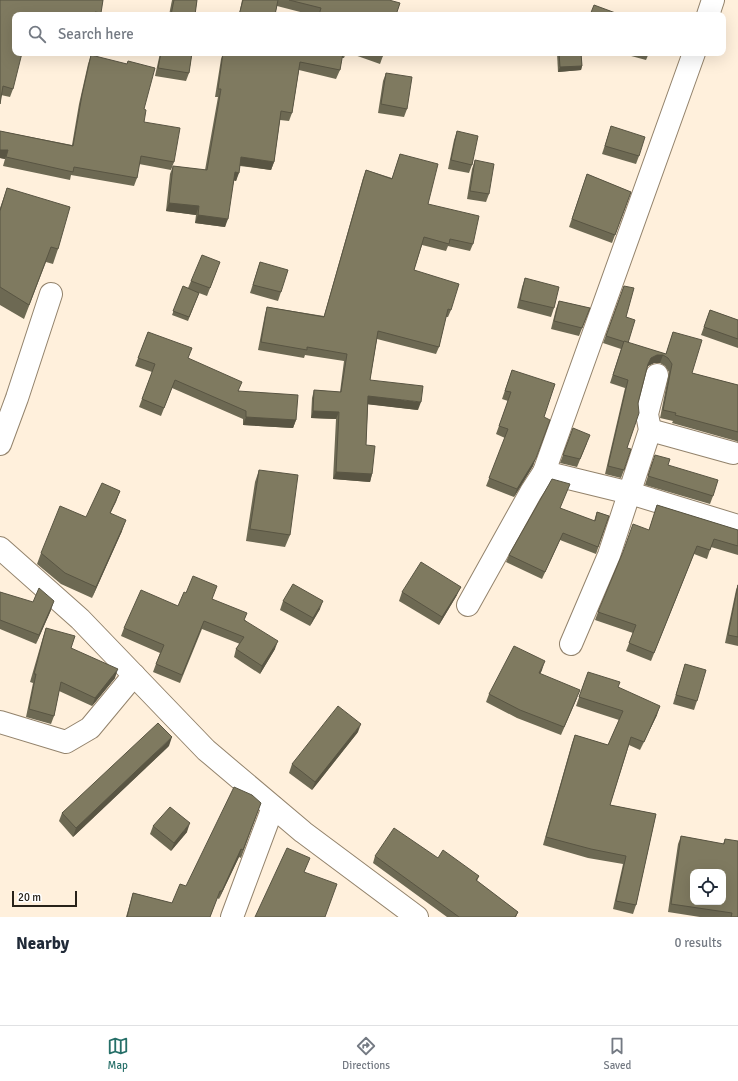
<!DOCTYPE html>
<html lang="en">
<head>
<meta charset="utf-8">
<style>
  body { margin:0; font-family:Signika,sans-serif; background:#f2f2f3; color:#1f2937 }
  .controls { position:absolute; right:12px; bottom:12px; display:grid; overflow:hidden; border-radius:8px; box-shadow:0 4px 16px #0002 }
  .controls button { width:36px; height:36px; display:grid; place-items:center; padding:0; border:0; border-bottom:1px solid #e0e1e3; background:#fff; color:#1f2937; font:20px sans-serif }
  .scale { position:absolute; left:12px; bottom:10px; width:65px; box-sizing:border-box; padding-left:4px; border:2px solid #282219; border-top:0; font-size:11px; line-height:14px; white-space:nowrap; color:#282219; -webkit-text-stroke:3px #fff; paint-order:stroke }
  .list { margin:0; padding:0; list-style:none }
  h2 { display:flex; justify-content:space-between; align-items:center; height:52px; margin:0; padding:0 16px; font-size:17px }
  h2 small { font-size:13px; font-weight:400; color:#747a83 }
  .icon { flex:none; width:22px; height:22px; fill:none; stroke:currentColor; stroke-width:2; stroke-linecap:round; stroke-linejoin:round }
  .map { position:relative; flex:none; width:738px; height:917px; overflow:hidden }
  .search { position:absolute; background:#fff; box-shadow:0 4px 16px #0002; left:12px; right:12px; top:12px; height:44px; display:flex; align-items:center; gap:10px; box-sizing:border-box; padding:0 14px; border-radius:8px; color:#747a83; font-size:15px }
  .sheet { height:108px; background:#fff }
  nav { display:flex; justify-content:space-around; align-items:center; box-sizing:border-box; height:56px; border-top:1px solid #e0e1e3; background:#fff; font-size:11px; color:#747a83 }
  nav a { display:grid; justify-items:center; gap:2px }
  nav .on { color:#266f68 }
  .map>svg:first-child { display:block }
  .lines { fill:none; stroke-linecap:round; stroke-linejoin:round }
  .minor-casing { stroke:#93836c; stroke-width:24 }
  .major-casing { stroke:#93836c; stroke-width:24 }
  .minor { stroke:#fff; stroke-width:22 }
  .major { stroke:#fff; stroke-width:22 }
  .wall { fill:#6d6953 }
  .shaded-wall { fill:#595543 }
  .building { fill:#7f7a60; stroke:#595543; fill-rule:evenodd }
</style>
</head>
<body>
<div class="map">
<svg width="738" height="917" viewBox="0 0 738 917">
  <rect width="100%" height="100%" fill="#fff0dc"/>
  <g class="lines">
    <defs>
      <g id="minor">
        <polyline points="708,15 713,0"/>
        <polyline points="650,430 733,453"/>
        <polyline points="0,444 17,398 51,294"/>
        <polyline points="544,472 630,493 738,526"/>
        <polyline points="468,605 531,492 544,472 694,53"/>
        <polyline points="571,644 609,555 650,430 647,414 657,375"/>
        <polyline points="0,722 66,742 90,728 134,675"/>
        <polyline points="232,917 273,807"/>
      </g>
      <polyline id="major" points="0,548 80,619 206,750 303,832 417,917"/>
    </defs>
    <use href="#minor" class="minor-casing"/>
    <use href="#major" class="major-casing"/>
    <use href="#minor" class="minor"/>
    <use href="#major" class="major"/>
  </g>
  <g class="wall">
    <polygon points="0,0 103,0 100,15 15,15 13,89 10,97 1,95"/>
    <polygon points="172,0 197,0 195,15 169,15"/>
    <polygon points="242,0 389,0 396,15 312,15 277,6 275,15 239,15"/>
    <polygon points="160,53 192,53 189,73 186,81 155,76"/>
    <polygon points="223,53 346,53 344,58 342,58 340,70 336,79 299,70 292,113 289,121 280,120 274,162 271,170 240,166 236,181 234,180 225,227 195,223 196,215 166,211 170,174 173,166 205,170 218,97 215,97 221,59"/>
    <polygon points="349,53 384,53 380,64"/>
    <polygon points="557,53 581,53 582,66 581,70 558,72"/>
    <polygon points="620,53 649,53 646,60"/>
    <polygon points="91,55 144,109 144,122 174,162 171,170 139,164 137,178 134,186 71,175 70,180 3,166 5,159 0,158 0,131 72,145 79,104 88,64"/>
    <polygon points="386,73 407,109 404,117 378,113 383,81"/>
    <polygon points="611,126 639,156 636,164 602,154"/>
    <polygon points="457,131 472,165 469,173 448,169 454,140"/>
    <polygon points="400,154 428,204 473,244 470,251 448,246 446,251 422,245 414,270 451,310 448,317 446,317 439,347 436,354 377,339 370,380 418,410 368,404 366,445 372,474 370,482 333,479 336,419 311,418 312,398 314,390 340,392 344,361 305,355 304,358 258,350 265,314 267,307 324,316 363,178 366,170 392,178"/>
    <polygon points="475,160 489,194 486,202 467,199 472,169"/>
    <polygon points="587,174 631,192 612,243 569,227"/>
    <polygon points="7,188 58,249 53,264 46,262 24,319 0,305 0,208"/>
    <polygon points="260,262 281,292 278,301 250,293"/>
    <polygon points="217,270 207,296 199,293 188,321 172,315 183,286 188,288 191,281"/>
    <polygon points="525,278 554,308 551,317 517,308 522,287"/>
    <polygon points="624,286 628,343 666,354 673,332 692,373 738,385 738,442 736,441 672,423 673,421 660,418 669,372 665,366 660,363 654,363 648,366 646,369 627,448 624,470 621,478 605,474 625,388 610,383 621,349 603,343"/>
    <polygon points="559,301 590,308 579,336 551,329 556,309"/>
    <polygon points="710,310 738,320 738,348 701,335"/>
    <polygon points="148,332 188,359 239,391 296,420 293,428 243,425 243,419 172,388 161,416 139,407 152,372 135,366"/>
    <polygon points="512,370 544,417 533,466 514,497 486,486 505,438 496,434 508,401 502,399"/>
    <polygon points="573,428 587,443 577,467 560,463"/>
    <polygon points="652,463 668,465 713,496 710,504 645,485"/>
    <polygon points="259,470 290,535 285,547 246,541 255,482"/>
    <polygon points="120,491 110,513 122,531 92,598 61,584 37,564 41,553"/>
    <polygon points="657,505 738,530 738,555 711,547 707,559 694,554 651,661 626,651 633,633 595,620 598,612 649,530"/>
    <polygon points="560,508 594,521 597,512 609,516 596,554 560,540 542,579 506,562 509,555"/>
    <polygon points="738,584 738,646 725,643 736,590"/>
    <polygon points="0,592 51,610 36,644 0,629"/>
    <polygon points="402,592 457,595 439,625 399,601"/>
    <polygon points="212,599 245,620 275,649 260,674 234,657 236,649 240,644 202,629 180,683 153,672 160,653 121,636 124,628 178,606"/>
    <polygon points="283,601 320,609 310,626 280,610"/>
    <polygon points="46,628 71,648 115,678 92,706 59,691 54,716 51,724 26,717 33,683 30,682 43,637"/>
    <polygon points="685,664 697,701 694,710 673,704"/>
    <polygon points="542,670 540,674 577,698 561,735 517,718 486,702 489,694"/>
    <polygon points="585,680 618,687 657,715 640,750 629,745 610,805 656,814 636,905 633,914 613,909 623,864 588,858 543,845 572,743 575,735 608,745 619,720 576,706"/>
    <polygon points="358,732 312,790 289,773 292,764"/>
    <polygon points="169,746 73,837 59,821 62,813"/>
    <polygon points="261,803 241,858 239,857 219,899 217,898 210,917 126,917 133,893 172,903"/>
    <polygon points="153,826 187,832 171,851 150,834"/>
    <polygon points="681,836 723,844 725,839 738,917 700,917 668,912 678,844"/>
    <polygon points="375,856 438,858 479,876 477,881 518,912 516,917 447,917 373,863"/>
  </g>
  <g class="shaded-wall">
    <polygon points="582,66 581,70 558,72 560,67"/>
    <polygon points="0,150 8,150 5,159 0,158"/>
    <polygon points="241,157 274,162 271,170 238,165"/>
    <polygon points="235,172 239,173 236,181 232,180"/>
    <polygon points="169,203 199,206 196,215 166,211"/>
    <polygon points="198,215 228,219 225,227 195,223"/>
    <polygon points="657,355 663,355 660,363 654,363 648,366 645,372 648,364 651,358"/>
    <polygon points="368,396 421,402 418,410 365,404"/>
    <polygon points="313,411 339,412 336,419 311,418"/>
    <polygon points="246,417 296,420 293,428 243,425"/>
    <polygon points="536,458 533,466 514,497 517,489"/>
    <polygon points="336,472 372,474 370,482 333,479"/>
    <polygon points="120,491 116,502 105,524"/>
    <polygon points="126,520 122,531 92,598 96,587"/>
    <polygon points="461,587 457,595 439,625 442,617"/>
    <polygon points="54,601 51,610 36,644 39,635"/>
    <polygon points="323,601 320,609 310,626 313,618"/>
    <polygon points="278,641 275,649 260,674 262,666"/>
    <polygon points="545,661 542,670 536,682 539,673"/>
    <polygon points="118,669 115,678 92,706 95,698"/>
    <polygon points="660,706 657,715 640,750 644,742"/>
    <polygon points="361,724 358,732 312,790 315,782"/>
    <polygon points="172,737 169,746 73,837 76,828"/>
    <polygon points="190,823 187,832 171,851 174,843"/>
    <polygon points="241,849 239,857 219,899 222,891"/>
  </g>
  <g class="building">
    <polygon points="0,0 103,0 101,13 95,12 94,15 15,15 15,53 22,53 13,89 3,86 0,104"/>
    <polygon points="174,0 197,0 195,15 171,15"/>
    <polygon points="243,0 278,0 275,15 239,15"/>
    <polygon points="289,0 389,0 400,3 396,15 319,15 321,8"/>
    <polygon points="594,5 621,15 590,15"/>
    <polygon points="161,53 192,53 189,73 158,68"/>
    <polygon points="223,53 343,53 340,70 300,62 292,113 281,111 274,162 241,157 239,173 235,172 228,219 198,215 199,206 169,203 173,166 207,170 221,89 218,89"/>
    <polygon points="376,53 384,53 383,56"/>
    <polygon points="559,53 581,53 582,66 560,67"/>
    <polygon points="91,55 127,64 128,61 155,68 144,109 146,110 144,122 180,128 174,162 141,156 137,178 74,167 73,172 6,157 8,150 0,150 0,131 73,146 82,95"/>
    <polygon points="386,73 412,77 407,109 381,104"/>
    <polygon points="611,126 645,137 639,156 605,146"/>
    <polygon points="457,131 478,136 472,165 451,160"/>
    <polygon points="400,154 438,164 428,204 479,216 473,244 450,239 449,244 424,237 414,270 459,284 451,310 448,309 439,347 378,331 370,380 423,386 421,402 368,396 366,445 375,446 372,474 336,472 339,412 313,411 314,390 341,392 347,354 307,347 307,350 261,342 267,307 324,317 366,170 392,179"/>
    <polygon points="475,160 494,164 489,194 470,191"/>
    <polygon points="587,174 631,192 615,235 572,219"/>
    <polygon points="7,188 70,207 58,249 51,247 29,305 0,287 0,211"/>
    <polygon points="202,255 220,262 210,288 191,281"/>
    <polygon points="260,262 288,270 281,292 253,285"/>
    <polygon points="525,278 559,287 554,308 520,300"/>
    <polygon points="183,286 199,293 189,317 173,311"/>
    <polygon points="624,286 634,288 626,317 635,320 628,343 606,336"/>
    <polygon points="559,301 590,308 582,328 554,321"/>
    <polygon points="710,310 738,320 738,339 704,327"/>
    <polygon points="148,332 192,348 188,358 242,382 238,391 298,395 296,420 246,417 246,411 175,380 164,408 142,399 155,364 138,358"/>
    <polygon points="673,332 702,340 692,373 738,385 738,432 675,415 676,413 663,410 672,364 668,358 663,355 657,355 651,358 648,364 638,403 639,413 627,448 631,449 624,470 608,466 628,380 613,375 624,341 666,354"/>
    <polygon points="512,370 555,384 544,417 550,420 536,458 517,489 489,478 508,429 499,426 511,392 505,391"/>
    <polygon points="573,428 590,435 580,459 563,455"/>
    <polygon points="655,455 670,459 668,465 718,480 713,496 648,476"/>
    <polygon points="259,470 298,475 290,535 250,529"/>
    <polygon points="552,479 570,484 560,508 595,521 597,512 609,516 598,547 563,533 545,572 509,555"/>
    <polygon points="102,483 120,491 110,513 126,520 96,587 65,573 41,553 60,506 86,517"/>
    <polygon points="657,505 738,530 738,546 714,539 710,550 697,546 654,653 629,643 636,625 598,612 623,552 633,524 649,530"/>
    <polygon points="421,562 461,587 442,617 402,592"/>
    <polygon points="193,576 217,586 212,599 247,613 244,620 278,641 262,666 236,649 244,637 204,621 182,675 156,664 164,645 124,628 141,590 178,606 184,592 186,593"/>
    <polygon points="293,584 323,601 313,618 283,601"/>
    <polygon points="738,585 738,637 728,635"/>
    <polygon points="39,588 54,601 39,635 0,620 0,592 33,602"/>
    <polygon points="46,628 75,636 71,648 118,669 95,698 61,682 54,716 29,709 36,674 34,674"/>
    <polygon points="514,646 545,661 539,673 580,690 564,727 520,710 489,694"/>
    <polygon points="685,664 706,670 697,701 676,695"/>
    <polygon points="588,672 620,682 618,687 660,706 644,742 631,737 610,805 656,814 636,905 616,901 626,856 591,849 546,837 575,735 608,745 623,711 579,697"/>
    <polygon points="338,706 361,724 315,782 292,764"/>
    <polygon points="158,723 172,737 76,828 62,813"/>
    <polygon points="234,787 252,795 261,803 243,850 241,849 222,891 220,891 210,917 127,917 133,893 172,903 180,884 186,886"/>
    <polygon points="170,807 190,823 174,843 153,826"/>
    <polygon points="394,828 438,858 443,850 479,876 476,880 518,912 515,917 459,917 375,856"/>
    <path d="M 681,836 L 724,844 L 725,839 L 738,841 L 738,917 L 731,917 L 732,913 L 671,904 ZM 693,872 L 723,872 L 723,902 L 693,902 Z"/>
    <polygon points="287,848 310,858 304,872 337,884 325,917 255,917"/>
  </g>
</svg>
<div class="controls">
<button><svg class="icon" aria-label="locate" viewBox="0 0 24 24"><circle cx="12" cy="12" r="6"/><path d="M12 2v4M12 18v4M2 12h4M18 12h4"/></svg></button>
</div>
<div class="scale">20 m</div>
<div class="search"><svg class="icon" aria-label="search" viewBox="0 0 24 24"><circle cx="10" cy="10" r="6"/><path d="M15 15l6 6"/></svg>Search here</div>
</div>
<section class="sheet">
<h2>Nearby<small>0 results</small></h2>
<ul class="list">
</ul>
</section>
<nav>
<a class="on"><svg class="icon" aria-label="map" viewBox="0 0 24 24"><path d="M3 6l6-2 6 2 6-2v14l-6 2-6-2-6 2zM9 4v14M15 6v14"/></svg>Map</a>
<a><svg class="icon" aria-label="directions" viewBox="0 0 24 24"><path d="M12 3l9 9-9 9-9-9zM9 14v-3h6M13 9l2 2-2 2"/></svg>Directions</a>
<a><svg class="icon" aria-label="saved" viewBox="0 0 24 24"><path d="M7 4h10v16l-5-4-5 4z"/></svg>Saved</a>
</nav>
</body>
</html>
